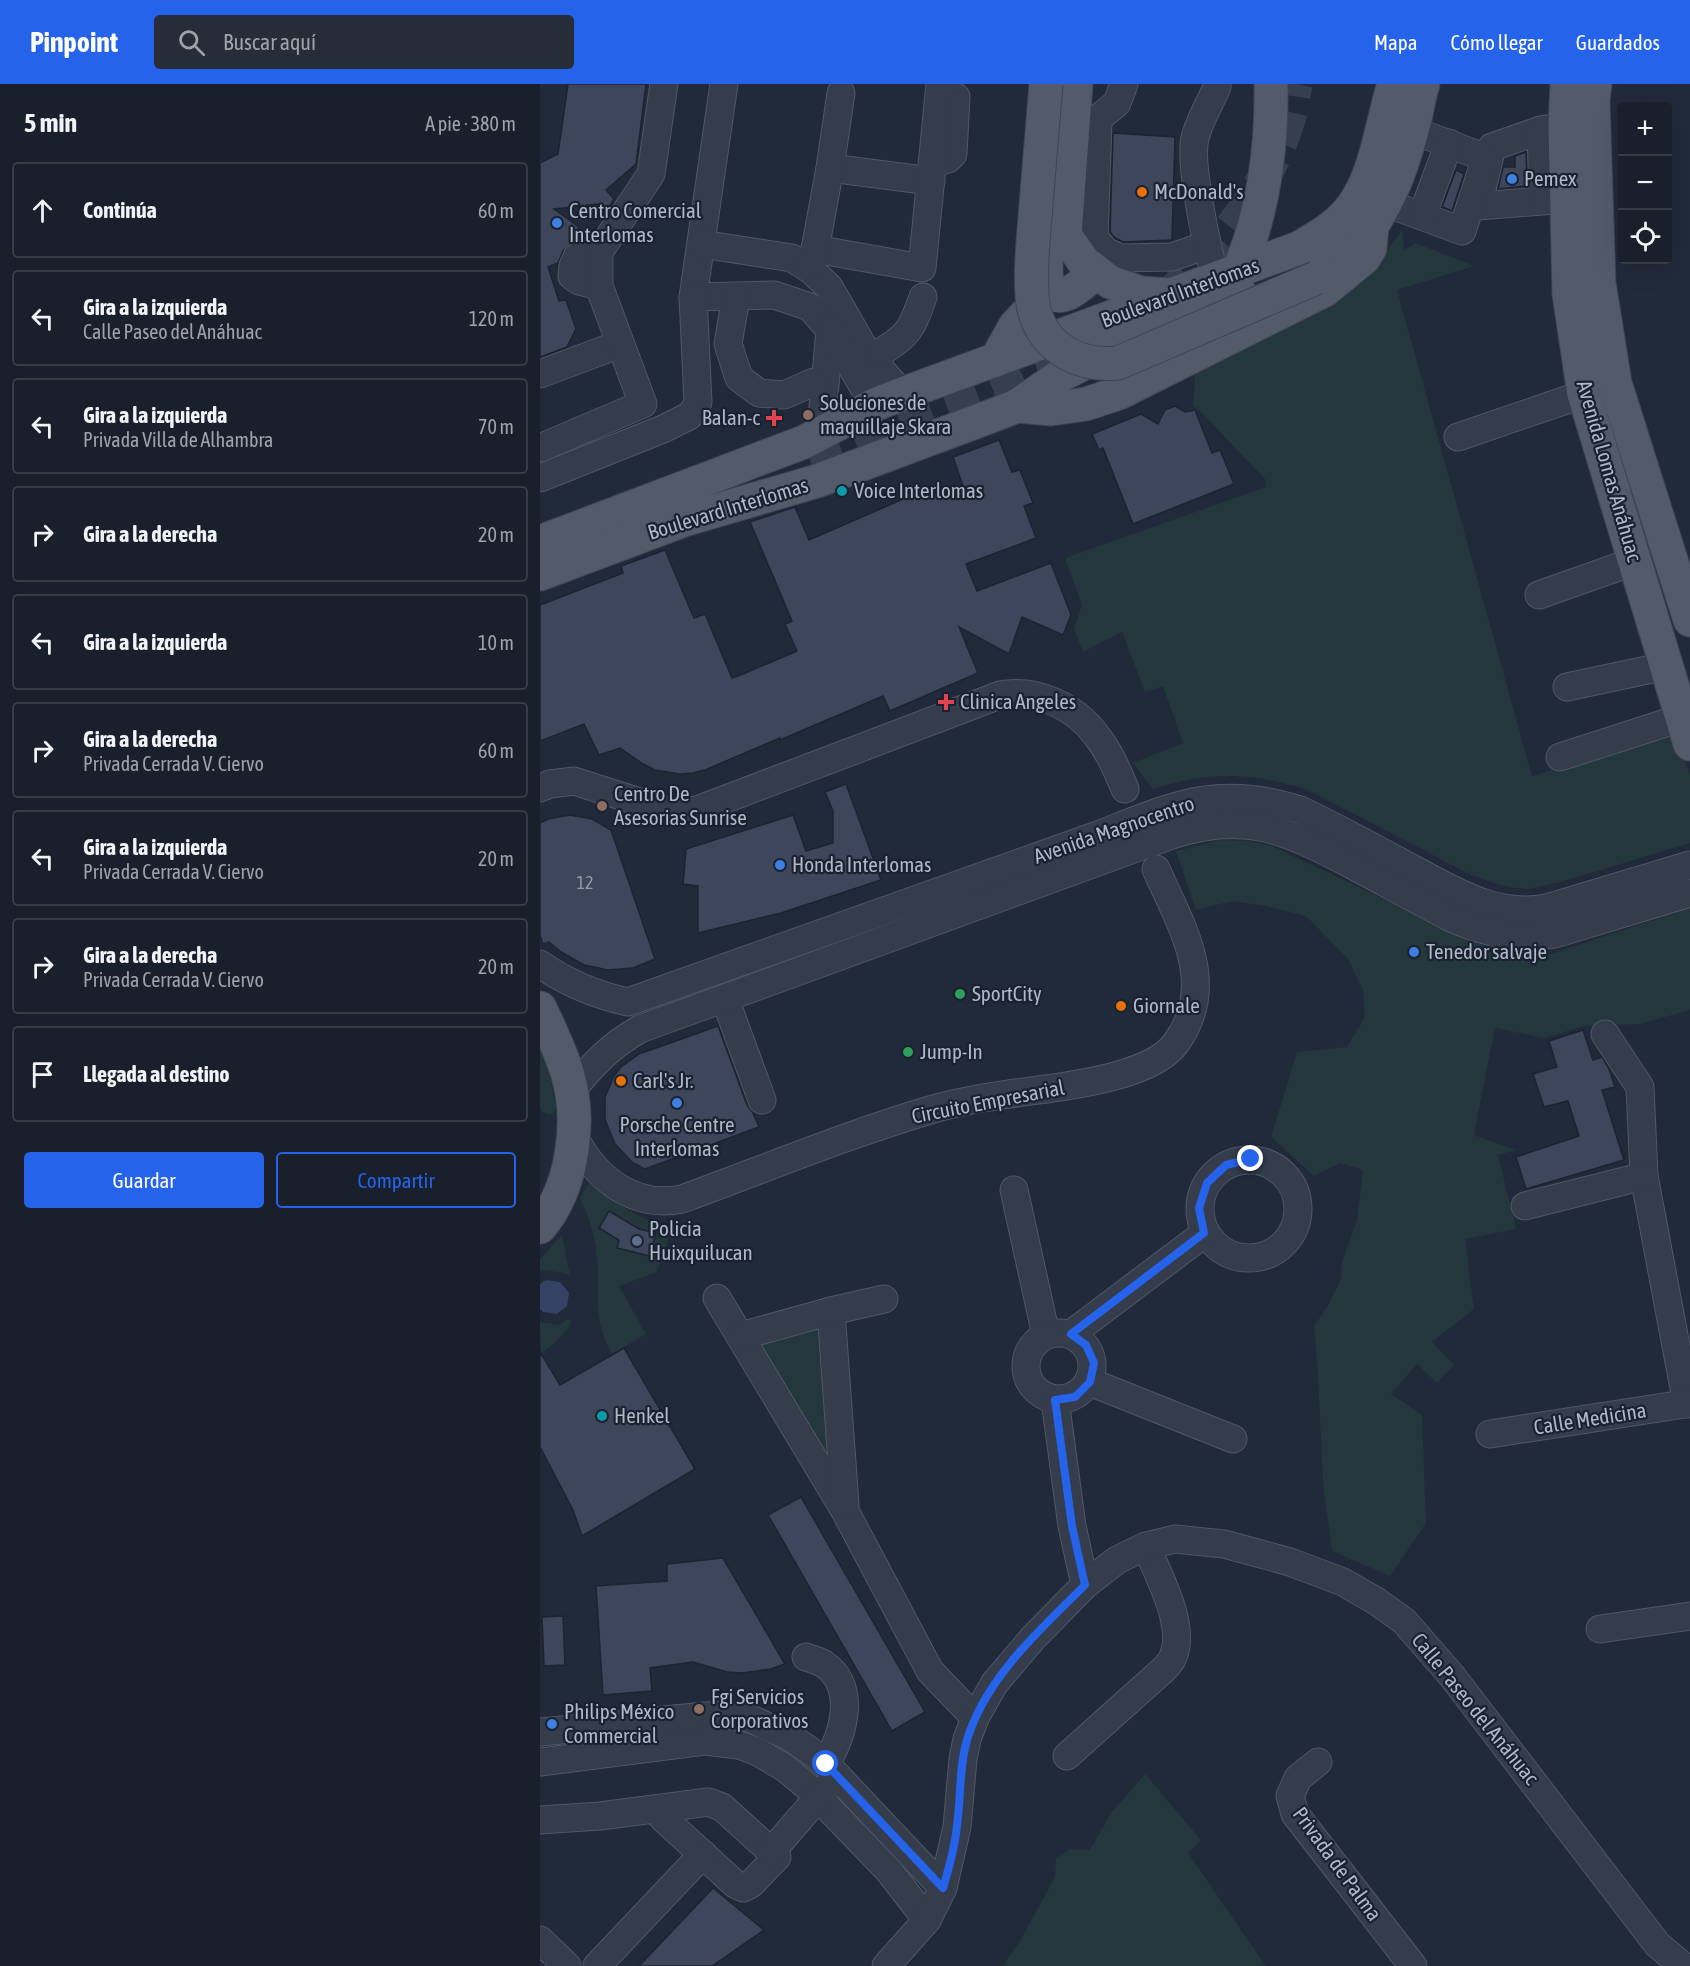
<!DOCTYPE html>
<html lang="es">
<head>
<meta charset="utf-8">
<style>
  body { margin:0; font-family:"Asap Condensed",sans-serif; background:#262d38; color:#f1f3f6 }
  .controls { position:absolute; right:18px; top:18px; display:grid; overflow:hidden; border-radius:6px; box-shadow:0 6px 24px #0002 }
  .controls button { width:54px; height:54px; display:grid; place-items:center; padding:0; border:0; border-bottom:2px solid #373e48; background:#19202c; color:#f1f3f6; font:30px sans-serif }
  .stop { position:absolute; width:18px; height:18px; margin:-14px; border:4px solid #2563eb; border-radius:50%; background:#fff }
  .stop.end { background:#2563eb; border-color:#fff; box-shadow:0 2px 6px #0008 }
  .list { margin:0; padding:0; list-style:none }
  h2 { display:flex; justify-content:space-between; align-items:center; height:78px; margin:0; padding:0 24px; font-size:26px }
  h2 small { font-size:20px; font-weight:400; color:#9fa3a9 }
  .list li { display:grid; grid-template-columns:39px 1fr auto; gap:18px; align-items:center; box-sizing:border-box; height:96px; margin:0 12px 12px; padding:0 12px; border:2px solid #373e48; border-radius:6px }
  .list b { display:block; font-size:22px; white-space:nowrap }
  .list p { margin:0; font-size:20px; white-space:nowrap; color:#9fa3a9 }
  .list em { font-size:20px; font-style:normal; color:#9fa3a9 }
  .actions { display:flex; gap:12px; padding:18px 24px }
  .actions a { flex:1; padding:14px 0; border:2px solid #2563eb; border-radius:6px; text-align:center; font-size:21px; color:#2563eb }
  .actions .main { background:#2563eb; color:#fff }
  .icon { flex:none; width:33px; height:33px; fill:none; stroke:currentColor; stroke-width:2; stroke-linecap:round; stroke-linejoin:round }
  .map { position:relative; flex:none; width:1150px; height:1882px; overflow:hidden }
  header { display:flex; align-items:center; gap:36px; box-sizing:border-box; height:84px; padding:0 30px; background:#2563eb; color:#fff }
  header strong { font-size:28px }
  nav { display:flex; gap:33px; margin-inline-start:auto; font-size:21px }
  .search { width:420px; height:54px; background:#262d38; display:flex; align-items:center; gap:15px; box-sizing:border-box; padding:0 21px; border-radius:6px; color:#9fa3a9; font-size:22px }
  main { display:flex }
  aside { flex:1; background:#19202c }
  .map>svg:first-child { display:block }
  .green { fill:#23373c }
  .water { fill:#344363 }
  .building { fill:#3d465b; stroke:#1c2332; stroke-width:1.5 }
  .lines { fill:none; stroke-linecap:round; stroke-linejoin:round }
  .major-tunnel { stroke:#363f50; stroke-width:33; stroke-dasharray:33 16; stroke-linecap:butt }
  .minor-casing { stroke:#505766; stroke-width:29 }
  .major-casing { stroke:#3e4554; stroke-width:35 }
  .minor { stroke:#353c4b; stroke-width:27 }
  .major { stroke:#535b6b; stroke-width:33 }
  .major-bridge-casing { stroke:#3e4554; stroke-width:35; stroke-linecap:butt }
  .major-bridge { stroke:#535b6b; stroke-width:33 }
  .route { stroke:#2563eb; stroke-width:8 }
  .shop-dot { fill:#3f7fe0; stroke:#1a2130; stroke-width:2 }
  .food-dot { fill:#e8710a; stroke:#1a2130; stroke-width:2 }
  .education-dot { fill:#8d6e63; stroke:#1a2130; stroke-width:2 }
  .health-dot { fill:#e0444e; stroke:#1a2130; stroke-width:2 }
  .culture-dot { fill:#0f9aa8; stroke:#1a2130; stroke-width:2 }
  .leisure-dot { fill:#2e9e5b; stroke:#1a2130; stroke-width:2 }
  .service-dot { fill:#5c6f8a; stroke:#1a2130; stroke-width:2 }
  .labels { text-anchor:middle; stroke-width:4.5; stroke-linejoin:round; paint-order:stroke }
  .number-label { font-size:18px; fill:#939bac }
  .poi-label { font-size:21px; fill:#b0b7c7; stroke:#1a2130; text-anchor:start }
  .street-label { font-size:21px; fill:#b0b7c7; stroke:#1a2130 }
</style>
</head>
<body>
<header>
<strong>Pinpoint</strong>
<div class="search"><svg class="icon" aria-label="search" viewBox="0 0 24 24"><circle cx="10" cy="10" r="6"/><path d="M15 15l6 6"/></svg>Buscar aquí</div>
<nav><a>Mapa</a><a>Cómo llegar</a><a>Guardados</a></nav>
</header>
<main>
<aside>
<h2>5 min<small>A pie · 380 m</small></h2>
<ul class="list">
<li><svg class="icon" aria-label="ahead" viewBox="0 0 24 24"><path d="M12 20V5M6 11l6-6 6 6"/></svg><div><b>Continúa</b></div><em>60 m</em></li>
<li><svg class="icon" aria-label="left" viewBox="0 0 24 24"><path d="M17 20v-9H6M10 6l-5 5 5 5"/></svg><div><b>Gira a la izquierda</b><p>Calle Paseo del Anáhuac</p></div><em>120 m</em></li>
<li><svg class="icon" aria-label="left" viewBox="0 0 24 24"><path d="M17 20v-9H6M10 6l-5 5 5 5"/></svg><div><b>Gira a la izquierda</b><p>Privada Villa de Alhambra</p></div><em>70 m</em></li>
<li><svg class="icon" aria-label="right" viewBox="0 0 24 24"><path d="M7 20v-9h11M14 6l5 5-5 5"/></svg><div><b>Gira a la derecha</b></div><em>20 m</em></li>
<li><svg class="icon" aria-label="left" viewBox="0 0 24 24"><path d="M17 20v-9H6M10 6l-5 5 5 5"/></svg><div><b>Gira a la izquierda</b></div><em>10 m</em></li>
<li><svg class="icon" aria-label="right" viewBox="0 0 24 24"><path d="M7 20v-9h11M14 6l5 5-5 5"/></svg><div><b>Gira a la derecha</b><p>Privada Cerrada V. Ciervo</p></div><em>60 m</em></li>
<li><svg class="icon" aria-label="left" viewBox="0 0 24 24"><path d="M17 20v-9H6M10 6l-5 5 5 5"/></svg><div><b>Gira a la izquierda</b><p>Privada Cerrada V. Ciervo</p></div><em>20 m</em></li>
<li><svg class="icon" aria-label="right" viewBox="0 0 24 24"><path d="M7 20v-9h11M14 6l5 5-5 5"/></svg><div><b>Gira a la derecha</b><p>Privada Cerrada V. Ciervo</p></div><em>20 m</em></li>
<li><svg class="icon" aria-label="arrive" viewBox="0 0 24 24"><path d="M6 21V4h12l-3 4 3 4H6"/></svg><div><b>Llegada al destino</b></div></li>
</ul>
<div class="actions"><a class="main">Guardar</a><a>Compartir</a></div>
</aside>
<div class="map">
<svg width="1150" height="1882" viewBox="0 0 1150 1882">
  <rect width="100%" height="100%" fill="#212a3b"/>
  <g class="green">
    <path d="M 862,146 L 864,166 L 876,159 L 934,182 L 857,206 L 992,692 L 1136,650 L 1150,691 L 1150,759 L 1021,798 L 988,805 L 975,804 L 960,801 L 931,791 L 768,706 C 713,688 668,687 613,705 L 593,679 L 643,659 L 623,602 L 605,608 L 582,548 L 543,568 L 534,545 L 542,521 L 525,474 L 726,403 L 725,395 L 657,324 L 653,322 L 656,277 L 838,179 Z"/>
    <polygon points="680,756 708,757 732,762 939,860 975,870 1002,873 1150,824 1150,926 1100,940 1045,942 1004,954 955,944 934,1051 976,1066 958,1071 976,1145 925,1155 934,1225 892,1258 914,1281 897,1299 877,1280 851,1310 882,1331 886,1439 850,1492 792,1467 783,1399 778,1290 774,1242 787,1223 801,1195 802,1178 817,1136 823,1086 800,1079 774,1092 731,1053 757,968 807,963 825,933 823,906 808,875 766,832 725,822 692,817 656,826 636,767"/>
    <polygon points="0,957 5,968 16,1023 13,1030 9,1031 2,1028 0,1022"/>
    <path d="M 50,1097 C 74,1120 100,1135 132,1145 L 117,1188 L 79,1202 L 106,1250 L 72,1270 C 51,1231 61,1213 57,1173 C 55,1152 49,1133 40,1114 Z"/>
    <polygon points="22,1151 30,1192 25,1189 3,1186 0,1188 0,1175"/>
    <polygon points="290,1227 300,1369 271,1369 201,1252"/>
    <path d="M 28,1235 L 32,1237 C 24,1251 15,1260 1,1269 L 0,1238 L 20,1241 Z"/>
    <polygon points="605,1690 661,1756 648,1769 726,1882 463,1882 480,1857 515,1793 516,1774 530,1765 550,1766 571,1729"/>
  </g>
  <polygon class="water" points="6,1196 20,1198 29,1209 27,1222 17,1230 3,1228 0,1225 0,1200"/>
  <g class="building">
    <polygon points="28,0 106,0 96,80 66,106 74,115 68,125 58,120 14,125 39,143 31,159 23,167 18,179 8,183 19,217 26,216 36,245 27,263 0,273 0,79 18,70"/>
    <polygon points="573,49 635,53 632,156 583,158 575,154 570,148"/>
    <polygon points="986,68 987,102 958,105 963,83 975,83 975,72"/>
    <polygon points="916,86 924,90 912,127 902,123"/>
    <polygon points="635,322 645,328 655,326 672,369 680,366 694,400 593,440 563,364 559,366 552,350 601,330 618,340 625,326"/>
    <polygon points="459,356 472,388 480,386 493,419 484,422 496,454 426,480 437,507 511,479 531,531 523,551 482,533 469,570 419,543 438,589 350,627 343,612 240,656 240,654 165,686 153,689 140,690 115,686 103,680 80,664 59,671 44,640 0,657 0,521 83,489 81,482 125,466 154,534 165,530 192,594 203,590 257,567 245,540 252,537 210,438 255,423 269,456 393,402 398,414 424,405 413,373"/>
    <polygon points="306,700 341,796 241,829 158,849 158,802 143,800 146,765 253,731 266,767 293,759 293,727 285,708"/>
    <polygon points="30,731 52,735 71,746 115,875 93,884 68,886 44,881 21,868 9,858 3,860 0,851 0,739 8,735"/>
    <polygon points="178,942 207,1021 213,1029 219,1043 105,1085 93,1079 75,1060 65,1036 65,1013 74,992 81,983 99,970"/>
    <polygon points="1043,946 1053,976 1062,973 1069,985 1075,1003 1062,1006 1084,1076 986,1105 976,1073 1039,1052 1028,1017 1004,1023 993,990 1017,983 1009,957"/>
    <polygon points="69,1127 99,1145 116,1149 110,1172 77,1164 79,1156 59,1144"/>
    <polygon points="84,1264 155,1385 42,1452 33,1426 0,1363 0,1268 20,1301"/>
    <polygon points="261,1413 385,1628 352,1647 228,1431"/>
    <polygon points="183,1474 245,1580 231,1585 202,1589 187,1588 153,1578 110,1584 112,1607 63,1611 56,1502 127,1497 127,1480"/>
    <polygon points="23,1532 25,1581 4,1582 2,1533"/>
    <polygon points="173,1804 224,1846 172,1882 99,1882"/>
  </g>
  <g class="lines">
    <g class="major-tunnel">
      <path d="M 624,215 C 677,166 730,103 750,32 C 753,22 754,10 756,0"/>
      <polyline points="271,379 463,306 523,280"/>
    </g>
    <defs>
      <g id="minor">
        <polyline points="184,0 153,213 234,211 270,223 290,246 282,334"/>
        <polyline points="584,0 577,19 560,33 558,39 554,153 565,167 580,174 632,173 667,161"/>
        <polyline points="1025,42 1001,46 952,63 938,122 1028,115"/>
        <polyline points="1001,46 1003,116"/>
        <polyline points="393,79 408,75 413,70 416,13"/>
        <polyline points="290,84 391,97"/>
        <polyline points="846,119 922,147 946,74 872,46"/>
        <polyline points="882,132 909,59"/>
        <polyline points="161,160 252,174 271,186 289,203 327,269 362,310"/>
        <polyline points="275,165 382,184 400,0"/>
        <path d="M 671,177 C 665,152 649,77 655,54 C 659,37 670,19 677,3 L 677,0"/>
        <polyline points="272,182 290,84 301,9"/>
        <polyline points="59,202 39,197 32,192 33,182 37,173 59,168"/>
        <polyline points="196,213 188,260 199,294 219,309 244,311 274,298"/>
        <polyline points="290,246 334,321"/>
        <path d="M 339,269 C 369,252 372,244 383,213"/>
        <polyline points="0,290 80,260"/>
        <polyline points="918,353 1044,310"/>
        <polyline points="0,364 103,320 59,202 59,168 111,90 124,0"/>
        <polyline points="0,394 123,345 149,332 155,325 158,318 153,213"/>
        <polyline points="999,511 1095,477"/>
        <polyline points="1027,603 1126,582"/>
        <polyline points="1020,673 1141,634"/>
        <path d="M 0,704 L 10,700 L 34,697 L 131,728 L 157,726 L 460,611 C 495,604 535,622 556,651 C 569,667 577,686 585,705"/>
        <path d="M 0,880 C 27,899 56,911 88,918 L 555,752 C 633,722 676,699 760,726 C 796,743 831,762 866,781 C 911,805 955,834 1007,824 L 1150,781"/>
        <polyline points="185,915 222,1016"/>
        <polyline points="1065,950 1100,1003 1104,1092 1147,1320"/>
        <path d="M 31,1008 C 51,982 71,961 100,945 L 632,751 C 708,726 748,748 814,782 C 846,799 879,817 911,834 C 945,849 977,856 1015,850 L 1150,809"/>
        <path d="M 34,1052 C 54,1093 93,1125 142,1115 C 224,1085 306,1051 390,1026 C 427,1015 468,1010 506,1005 C 541,1000 614,990 636,959 C 679,900 641,842 616,785"/>
        <circle cx="709" cy="1125" r="49"/>
        <polyline points="474,1106 506,1251"/>
        <polyline points="985,1122 1104,1092"/>
        <polyline points="177,1214 305,1427 390,1587 435,1634"/>
        <polyline points="291,1227 305,1420"/>
        <circle cx="519" cy="1282" r="33"/>
        <polyline points="531,1250 665,1149"/>
        <polyline points="201,1252 291,1227 344,1215"/>
        <polyline points="550,1298 693,1355"/>
        <polyline points="515,1316 532,1442 545,1501"/>
        <polyline points="950,1350 1150,1319"/>
        <polyline points="1060,1545 1150,1532"/>
        <path d="M 266,1573 C 272,1575 279,1577 284,1580 C 318,1604 303,1651 286,1680"/>
        <polyline points="0,1648 165,1632 188,1631 209,1634 250,1653 269,1666 286,1680 403,1804"/>
        <path d="M 527,1672 L 623,1586 C 626,1583 630,1579 632,1575 C 648,1544 618,1491 606,1462"/>
        <polyline points="0,1678 165,1657 199,1661 216,1667 245,1684 270,1705 349,1787 387,1836"/>
        <polyline points="778,1678 758,1694 750,1712 755,1730 873,1882"/>
        <polyline points="0,1736 60,1732 168,1718 182,1723 237,1773 211,1800 203,1804 195,1800 123,1734 122,1724"/>
        <polyline points="231,1768 289,1701"/>
        <polyline points="0,1856 27,1882"/>
        <polyline points="57,1882 163,1770"/>
        <polyline points="346,1882 387,1836 403,1804 417,1743 423,1675 427,1655 435,1634 454,1600 493,1554 545,1501 577,1476 606,1462 635,1455 684,1460 750,1478 803,1498 836,1517 864,1537 912,1592 1117,1860 1143,1882"/>
      </g>
      <g id="major">
        <polyline points="536,0 525,151 544,178 570,198 601,209 630,211"/>
        <polyline points="1027,0 1025,42 1029,210 1044,310 1150,660"/>
        <polyline points="1055,0 1053,16 1059,199 1075,299 1150,536"/>
        <path d="M 818,160 C 846,127 861,88 872,46 C 877,31 878,15 883,0"/>
        <path d="M 507,161 C 507,176 499,223 529,209 C 538,204 548,195 556,189"/>
        <polyline points="785,172 832,142"/>
        <path d="M 698,188 C 724,128 732,65 731,0"/>
        <polyline points="456,276 475,242 509,206"/>
        <polyline points="477,322 511,325 546,320 579,309 785,206 824,174 830,164 832,142"/>
        <path d="M 0,458 L 264,358 L 334,321 L 362,310 L 759,164 C 776,154 794,144 807,129 C 836,97 841,40 854,0"/>
        <polyline points="0,490 144,436 277,397 454,331 477,322 523,290 614,244 700,209"/>
        <path d="M 0,924 C 10,945 20,966 27,988 C 42,1037 33,1104 0,1143"/>
      </g>
    </defs>
    <use href="#minor" class="minor-casing"/>
    <use href="#major" class="major-casing"/>
    <use href="#minor" class="minor"/>
    <use href="#major" class="major"/>
    <defs>
      <path id="major-bridge" d="M 506,0 C 502,44 499,89 495,133 C 493,158 488,206 495,229 C 506,266 542,283 578,279 L 776,194"/>
    </defs>
    <use href="#major-bridge" class="major-bridge-casing"/>
    <use href="#major-bridge" class="major-bridge"/>
  </g>
  <g class="lines">
    <path class="route" d="M 286,1680 L 403,1804 C 409,1784 415,1763 417,1742 C 421,1713 419,1683 427,1656 C 446,1593 500,1546 545,1501 L 532,1442 L 515,1316 L 535,1313 L 550,1298 L 554,1279 L 546,1261 L 531,1250 L 664,1149 L 659,1124 L 667,1099 L 686,1081 L 711,1075"/>
  </g>
  <g class="shop-dot">
    <circle cx="972" cy="95" r="6"/>
    <circle cx="17" cy="139" r="6"/>
    <circle cx="240" cy="781" r="6"/>
    <circle cx="874" cy="868" r="6"/>
    <circle cx="137" cy="1019" r="6"/>
    <circle cx="12" cy="1640" r="6"/>
  </g>
  <g class="food-dot">
    <circle cx="602" cy="108" r="6"/>
    <circle cx="581" cy="922" r="6"/>
    <circle cx="81" cy="997" r="6"/>
  </g>
  <g class="education-dot">
    <circle cx="268" cy="331" r="6"/>
    <circle cx="62" cy="722" r="6"/>
    <circle cx="159" cy="1625" r="6"/>
  </g>
  <g class="health-dot">
    <path d="M231 325h6v6h6v6h-6v6h-6v-6h-6v-6h6z"/>
    <path d="M403 609h6v6h6v6h-6v6h-6v-6h-6v-6h6z"/>
  </g>
  <g class="culture-dot">
    <circle cx="302" cy="407" r="6"/>
    <circle cx="62" cy="1332" r="6"/>
  </g>
  <g class="leisure-dot">
    <circle cx="420" cy="910" r="6"/>
    <circle cx="368" cy="968" r="6"/>
  </g>
  <circle class="service-dot" cx="97" cy="1157" r="6"/>
  <g class="labels">
    <g class="number-label">
      <text x="45" y="805">12</text>
    </g>
    <g class="poi-label">
      <text x="984" y="102">Pemex</text>
      <text x="614" y="115">McDonald's</text>
      <text x="29" y="134">Centro Comercial<tspan x="29" dy="24">Interlomas</tspan></text>
      <text x="280" y="326">Soluciones de<tspan x="280" dy="24">maquillaje Skara</tspan></text>
      <text x="220" y="341" text-anchor="end">Balan-c</text>
      <text x="314" y="414">Voice Interlomas</text>
      <text x="420" y="625">Clinica Angeles</text>
      <text x="74" y="717">Centro De<tspan x="74" dy="24">Asesorias Sunrise</tspan></text>
      <text x="252" y="788">Honda Interlomas</text>
      <text x="886" y="875">Tenedor salvaje</text>
      <text x="432" y="917">SportCity</text>
      <text x="593" y="929">Giornale</text>
      <text x="380" y="975">Jump-In</text>
      <text x="93" y="1004">Carl's Jr.</text>
      <text x="137" y="1048" text-anchor="middle">Porsche Centre<tspan x="137" dy="24">Interlomas</tspan></text>
      <text x="109" y="1152">Policia<tspan x="109" dy="24">Huixquilucan</tspan></text>
      <text x="74" y="1339">Henkel</text>
      <text x="171" y="1620">Fgi Servicios<tspan x="171" dy="24">Corporativos</tspan></text>
      <text x="24" y="1635">Philips México<tspan x="24" dy="24">Commercial</tspan></text>
    </g>
    <g class="street-label">
      <text transform="translate(640 209) rotate(-20)" y="7">Boulevard Interlomas</text>
      <text transform="translate(1069 387) rotate(74)" y="7">Avenida Lomas Anáhuac</text>
      <text transform="translate(188 425) rotate(-17)" y="7">Boulevard Interlomas</text>
      <text transform="translate(574 746) rotate(-19)" y="7">Avenida Magnocentro</text>
      <text transform="translate(448 1018) rotate(-11)" y="7">Circuito Empresarial</text>
      <text transform="translate(1050 1335) rotate(-9)" y="7">Calle Medicina</text>
      <text transform="translate(935 1625) rotate(51)" y="7">Calle Paseo del Anáhuac</text>
      <text transform="translate(797 1780) rotate(54)" y="7">Privada de Palma</text>
    </g>
  </g>
</svg>
<div class="controls">
<button>+</button>
<button>−</button>
<button><svg class="icon" aria-label="locate" viewBox="0 0 24 24"><circle cx="12" cy="12" r="6"/><path d="M12 2v4M12 18v4M2 12h4M18 12h4"/></svg></button>
</div>
<div class="stop" style="left:286px;top:1680px"></div>
<div class="stop end" style="left:711px;top:1075px"></div>
</div>
</main>
</body>
</html>
